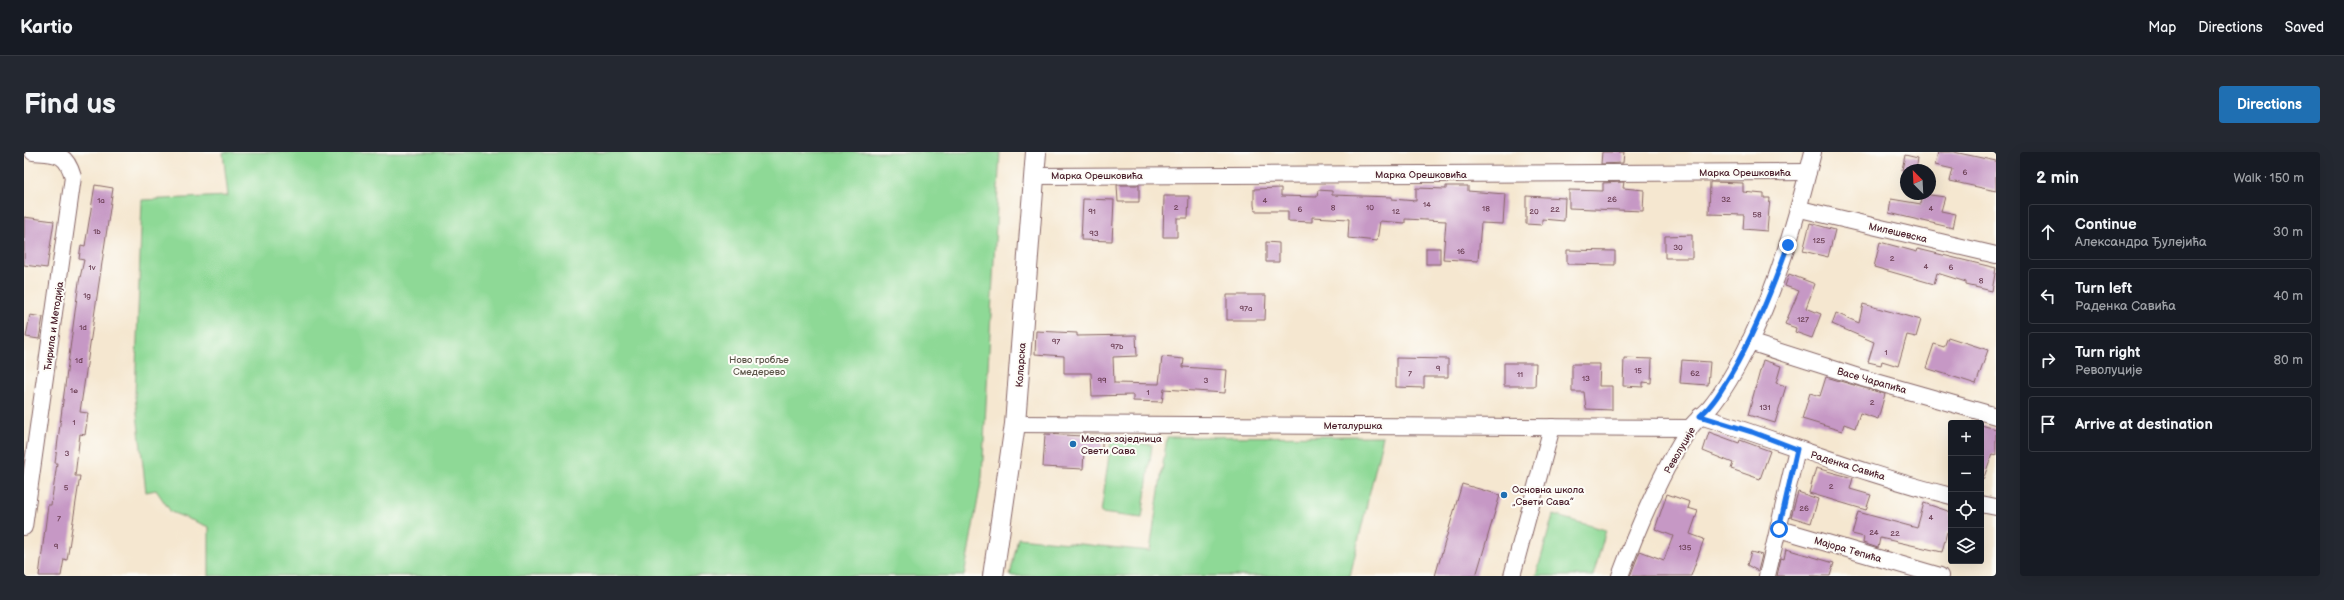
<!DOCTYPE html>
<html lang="en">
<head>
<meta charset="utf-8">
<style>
  body { margin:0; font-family:"Balsamiq Sans",sans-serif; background:#242831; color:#f1f3f6 }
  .controls { position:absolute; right:12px; bottom:12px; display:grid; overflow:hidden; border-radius:4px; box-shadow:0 4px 16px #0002 }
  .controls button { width:36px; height:36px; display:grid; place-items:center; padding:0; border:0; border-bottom:1px solid #363941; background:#171b24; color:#f1f3f6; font:20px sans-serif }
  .compass { position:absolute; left:1876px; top:12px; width:36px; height:36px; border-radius:50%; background:#171b24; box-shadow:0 4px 16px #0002; rotate:336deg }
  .stop { position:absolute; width:12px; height:12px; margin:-9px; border:3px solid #1a73e8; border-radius:50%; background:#fff }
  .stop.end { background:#1a73e8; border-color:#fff; box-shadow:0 1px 4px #0008 }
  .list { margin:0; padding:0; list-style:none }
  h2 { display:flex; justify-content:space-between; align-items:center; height:52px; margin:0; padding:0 16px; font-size:17px }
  h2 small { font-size:13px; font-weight:400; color:#9ea1a6 }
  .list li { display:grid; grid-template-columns:26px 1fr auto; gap:12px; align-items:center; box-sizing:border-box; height:56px; margin:0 8px 8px; padding:0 8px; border:1px solid #363941; border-radius:4px }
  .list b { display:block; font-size:15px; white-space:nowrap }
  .list p { margin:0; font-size:13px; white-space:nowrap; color:#9ea1a6 }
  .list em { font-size:13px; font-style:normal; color:#9ea1a6 }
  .icon { flex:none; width:22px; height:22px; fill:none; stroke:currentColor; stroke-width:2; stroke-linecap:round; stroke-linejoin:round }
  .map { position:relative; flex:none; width:1972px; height:424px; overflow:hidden; border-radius:4px }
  header { display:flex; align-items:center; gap:24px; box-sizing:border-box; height:56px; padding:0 20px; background:#171b24; border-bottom:1px solid #363941 }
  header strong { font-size:19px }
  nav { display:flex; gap:22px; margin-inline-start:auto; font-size:14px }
  .intro { display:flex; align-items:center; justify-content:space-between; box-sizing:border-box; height:96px; padding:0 24px }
  h1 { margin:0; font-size:28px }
  .button { padding:10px 18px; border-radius:4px; background:#1f6fb2; color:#fff; font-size:14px; font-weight:700 }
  main { display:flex; gap:24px; padding:0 24px }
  aside { flex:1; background:#171b24; border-radius:4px; box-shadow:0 4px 16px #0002 }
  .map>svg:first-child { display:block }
  .green { fill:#8ed996; stroke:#6c7c60 }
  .building { fill:#c698c5 }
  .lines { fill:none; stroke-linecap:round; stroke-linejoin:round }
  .minor-casing { stroke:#866565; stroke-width:18 }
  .major-casing { stroke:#866565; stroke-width:22 }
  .minor { stroke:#fff; stroke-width:16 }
  .major { stroke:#fff; stroke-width:20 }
  .route { stroke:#1a73e8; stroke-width:5 }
  .poi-dot { fill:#1f6fb2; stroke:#fdfcf7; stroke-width:1.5 }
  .labels { text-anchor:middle; stroke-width:4; stroke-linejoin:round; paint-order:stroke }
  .number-label { font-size:8px; fill:#693d52 }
  .street-label { font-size:10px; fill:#4a1f2b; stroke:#fdfcf7 }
  .park-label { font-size:10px; fill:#5e574b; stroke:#fdfcf7 }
  .poi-label { font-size:10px; fill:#4a1f2b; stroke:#fdfcf7; text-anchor:start }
</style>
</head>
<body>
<header>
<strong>Kartio</strong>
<nav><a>Map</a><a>Directions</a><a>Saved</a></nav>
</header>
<div class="intro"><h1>Find us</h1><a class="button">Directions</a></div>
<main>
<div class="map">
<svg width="1972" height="424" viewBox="0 0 1972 424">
  <rect width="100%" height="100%" fill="#fdfcf7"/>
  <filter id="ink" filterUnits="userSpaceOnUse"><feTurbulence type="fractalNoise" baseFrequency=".025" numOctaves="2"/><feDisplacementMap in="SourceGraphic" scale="8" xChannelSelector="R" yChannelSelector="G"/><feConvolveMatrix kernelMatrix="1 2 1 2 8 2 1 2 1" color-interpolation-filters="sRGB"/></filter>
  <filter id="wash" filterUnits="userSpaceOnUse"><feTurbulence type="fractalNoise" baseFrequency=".012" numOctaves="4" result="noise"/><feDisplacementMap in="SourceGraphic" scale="16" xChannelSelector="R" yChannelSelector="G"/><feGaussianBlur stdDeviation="0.9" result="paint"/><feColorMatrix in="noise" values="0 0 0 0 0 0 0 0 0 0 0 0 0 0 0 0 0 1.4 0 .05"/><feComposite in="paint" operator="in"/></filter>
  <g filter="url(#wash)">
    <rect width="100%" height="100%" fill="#f5e7d0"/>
    <g class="green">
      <polygon points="199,0 976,0 958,325 940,424 185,424 185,375 147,360 132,338 122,340 111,244 118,48 204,44"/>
      <polygon points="1359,284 1326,424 986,424 994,386 1126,399 1143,285"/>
      <polygon points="1087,288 1128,293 1118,366 1077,361"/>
      <polygon points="1529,363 1582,378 1569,424 1512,424"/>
    </g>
    <g id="blocks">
      <g class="building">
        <polygon points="1578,0 1600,0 1599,11 1577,12"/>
        <polygon points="1914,0 1930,0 1972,9 1972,39 1926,29 1929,17 1911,13"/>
        <polygon points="1881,3 1894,6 1892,18 1878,18"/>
        <polygon points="1600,30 1599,36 1620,38 1619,59 1545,56 1545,38 1579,39 1579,31"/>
        <polygon points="1686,30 1719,31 1719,40 1740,42 1740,46 1746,46 1743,79 1719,77 1720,63 1685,62"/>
        <polygon points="71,33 89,36 56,260 64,261 61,283 56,282 51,324 56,324 43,408 40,407 37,424 15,424 24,353 27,353 33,311 31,311 39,249 55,130 60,108 55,107 57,93 61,94"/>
        <polygon points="1093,33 1115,33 1115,50 1094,50"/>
        <polygon points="1422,34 1444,34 1444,39 1481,42 1479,72 1457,71 1454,109 1419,107 1422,69 1381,67 1381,71 1356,69 1353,89 1324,86 1325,67 1288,65 1288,70 1264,69 1264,59 1231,59 1230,53 1230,37 1257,36 1257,44 1293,45 1294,38 1308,39 1308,43 1368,45 1368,47 1392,49 1392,36 1422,37"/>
        <polygon points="1899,42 1921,45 1917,59 1932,62 1929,76 1865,61 1867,47 1897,52"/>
        <polygon points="1140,44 1165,44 1164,66 1153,66 1153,85 1139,85"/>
        <polygon points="1502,44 1541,46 1540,69 1518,67 1518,73 1502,72"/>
        <polygon points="1059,47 1090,48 1088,89 1057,88"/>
        <polygon points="0,65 30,69 23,116 0,113"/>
        <polygon points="1786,71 1811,78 1804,105 1779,99"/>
        <polygon points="1668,83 1668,106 1641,106 1641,84"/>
        <polygon points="1242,90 1255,91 1255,110 1242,110"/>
        <polygon points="1856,90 1893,100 1894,97 1972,116 1968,139 1942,133 1942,130 1913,121 1910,132 1850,115"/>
        <rect x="1402" y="96" width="14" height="16"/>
        <polygon points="1543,98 1591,99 1591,113 1543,112"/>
        <polygon points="1765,122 1791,132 1782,156 1797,162 1788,186 1771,180 1772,176 1761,172 1775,139 1761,134"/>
        <polygon points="1203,143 1242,143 1241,168 1203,168"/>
        <polygon points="1839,152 1897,168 1892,185 1883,183 1874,214 1858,209 1857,213 1844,210 1850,190 1808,172 1812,161 1835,171"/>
        <polygon points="6,163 19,165 15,187 2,185"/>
        <polygon points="1012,179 1053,181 1053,184 1112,183 1113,204 1089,205 1090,231 1135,232 1138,205 1160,207 1159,215 1203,218 1201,241 1140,237 1138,250 1109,249 1109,243 1068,244 1067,221 1040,221 1040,204 1011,202"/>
        <polygon points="1924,185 1964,198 1952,232 1902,216 1910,192 1920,195"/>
        <polygon points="1372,206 1424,207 1424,225 1400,225 1400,236 1372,235"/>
        <polygon points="1600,206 1628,207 1627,231 1619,230 1619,235 1599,234"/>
        <polygon points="1658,208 1686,210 1684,233 1656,231"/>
        <polygon points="1739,208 1757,214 1752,231 1762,234 1751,271 1724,263"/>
        <polygon points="1480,211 1512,211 1511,234 1480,234"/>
        <polygon points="1548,212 1576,212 1575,234 1588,234 1588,258 1562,257 1560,240 1548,240"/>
        <polygon points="1802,225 1861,242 1854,267 1836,261 1831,276 1820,272 1818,279 1778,267 1786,241 1796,244"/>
        <polygon points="1957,273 1972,277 1972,303 1968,302 1959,328 1957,327"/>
        <polygon points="1685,280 1715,291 1716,288 1746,299 1736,327 1707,317 1709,311 1679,299"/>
        <polygon points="1021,282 1078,285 1078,301 1060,299 1059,317 1019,315"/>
        <polygon points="1792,316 1829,326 1826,337 1847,343 1842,358 1785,341"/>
        <polygon points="1438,332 1476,343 1452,424 1411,424"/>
        <polygon points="1774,340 1794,347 1787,371 1767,365"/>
        <polygon points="1643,342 1666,350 1664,356 1674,359 1666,382 1680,387 1667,424 1606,424 1616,399 1640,408 1649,384 1631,377"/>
        <polygon points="1900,351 1927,360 1927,381 1923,380 1918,400 1856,386 1854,396 1839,391 1840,385 1828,382 1834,360 1893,376"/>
        <polygon points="1762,397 1810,411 1806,424 1753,424 1757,406 1760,407"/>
        <polygon points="1727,400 1738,403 1734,419 1723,413"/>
      </g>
    </g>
  </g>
  <g filter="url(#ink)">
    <use href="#blocks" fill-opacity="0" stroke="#866565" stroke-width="1"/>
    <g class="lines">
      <defs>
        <g id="minor">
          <polyline points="1010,24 1784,20"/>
          <polyline points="1776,57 1972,103"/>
          <polyline points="1725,190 1838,226 1972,264"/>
          <path d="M 1676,264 C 1760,290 1842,323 1927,344"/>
          <polyline points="991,272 1666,276"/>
          <polyline points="1957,352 1972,355"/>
          <path d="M 0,375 L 49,25 C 42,0 32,2 9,0"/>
          <polyline points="1755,377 1916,424"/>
          <polyline points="1488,424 1528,275"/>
          <path d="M 1596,424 C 1612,379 1639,316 1666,276 C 1671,269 1679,263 1685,257 C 1700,239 1716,210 1726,189 C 1755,128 1773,65 1789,0"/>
          <polyline points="1743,424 1773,297"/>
        </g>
        <polyline id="major" points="969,424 991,272 1012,0"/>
      </defs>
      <use href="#minor" class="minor-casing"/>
      <use href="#major" class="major-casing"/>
      <use href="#minor" class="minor"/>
      <use href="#major" class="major"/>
    </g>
  </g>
  <g class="lines" filter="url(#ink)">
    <path class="route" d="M 1755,377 L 1773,297 L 1728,280 L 1676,264 C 1690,252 1698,237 1707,222 C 1731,181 1748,138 1764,93"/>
  </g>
  <g class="poi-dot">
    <circle cx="1049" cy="292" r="4"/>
    <circle cx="1480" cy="343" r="4"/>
  </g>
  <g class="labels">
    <g class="number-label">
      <text x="1941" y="23">6</text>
      <text x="1588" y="50">26</text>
      <text x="1702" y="50">32</text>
      <text x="77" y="51">1a</text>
      <text x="1241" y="51">4</text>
      <text x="1403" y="55">14</text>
      <text x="1152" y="58">2</text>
      <text x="1309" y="58">8</text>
      <text x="1346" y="58">10</text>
      <text x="1462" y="59">18</text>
      <text x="1907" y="59">4</text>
      <text x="1276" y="60">6</text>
      <text x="1531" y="60">22</text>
      <text x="1068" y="62">91</text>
      <text x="1372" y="62">12</text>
      <text x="1510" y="62">20</text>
      <text x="1733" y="65">58</text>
      <text x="73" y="82">1b</text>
      <text x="1070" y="84">93</text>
      <text x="1795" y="91">125</text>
      <text x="1654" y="98">30</text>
      <text x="1437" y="102">16</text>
      <text x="1868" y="109">2</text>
      <text x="1902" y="117">4</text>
      <text x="68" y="118">1v</text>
      <text x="1927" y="118">6</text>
      <text x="1957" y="131">8</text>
      <text x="63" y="146">1g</text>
      <text x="1222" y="159">97a</text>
      <text x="1779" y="170">127</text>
      <text x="59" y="178">1d</text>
      <text x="1032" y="192">97</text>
      <text x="1093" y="197">97b</text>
      <text x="1862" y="203">1</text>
      <text x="55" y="211">1đ</text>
      <text x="1414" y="219">9</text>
      <text x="1614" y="221">15</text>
      <text x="1386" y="224">7</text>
      <text x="1671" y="224">62</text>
      <text x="1496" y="225">11</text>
      <text x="1562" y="229">13</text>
      <text x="1078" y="231">99</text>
      <text x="1182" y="231">3</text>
      <text x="50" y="241">1e</text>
      <text x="1124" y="243">1</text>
      <text x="1848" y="253">2</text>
      <text x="1741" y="258">131</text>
      <text x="50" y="273">1</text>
      <text x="43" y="304">3</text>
      <text x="1807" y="337">2</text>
      <text x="42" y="338">5</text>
      <text x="1780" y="359">26</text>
      <text x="1907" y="368">4</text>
      <text x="35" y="369">7</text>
      <text x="1850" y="383">24</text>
      <text x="1871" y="384">22</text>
      <text x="32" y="397">9</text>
      <text x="1661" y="398">135</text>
    </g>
    <g class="street-label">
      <text x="1721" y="24">Марка Орешковића</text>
      <text x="1397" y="26">Марка Орешковића</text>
      <text x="1073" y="27">Марка Орешковића</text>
      <text transform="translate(1874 80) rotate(13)" y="4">Милешевска</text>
      <text transform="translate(29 174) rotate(-82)" y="4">Ћирила и Методија</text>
      <text transform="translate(996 213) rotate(-86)" y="4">Коларска</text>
      <text transform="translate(1848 228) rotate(16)" y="4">Васе Чарапића</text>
      <text x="1329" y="277">Металуршка</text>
      <text transform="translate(1655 298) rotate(-60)" y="4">Револуције</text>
      <text transform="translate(1824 313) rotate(17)" y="4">Раденка Савића</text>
      <text transform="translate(1824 397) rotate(16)" y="4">Мајора Тепића</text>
    </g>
    <g class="park-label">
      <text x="735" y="211">Ново гробље<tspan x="735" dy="12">Смедерево</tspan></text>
    </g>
    <g class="poi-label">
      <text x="1057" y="290">Месна заједница<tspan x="1057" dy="12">Свети Сава</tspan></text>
      <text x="1488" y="341">Основна школа<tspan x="1488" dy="12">„Свети Сава”</tspan></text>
    </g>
  </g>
</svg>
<div class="controls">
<button>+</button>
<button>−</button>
<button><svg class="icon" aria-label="locate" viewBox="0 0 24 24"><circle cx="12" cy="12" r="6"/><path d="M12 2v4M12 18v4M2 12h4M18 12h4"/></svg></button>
<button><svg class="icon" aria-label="layers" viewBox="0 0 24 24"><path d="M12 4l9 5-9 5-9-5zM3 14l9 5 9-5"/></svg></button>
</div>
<svg class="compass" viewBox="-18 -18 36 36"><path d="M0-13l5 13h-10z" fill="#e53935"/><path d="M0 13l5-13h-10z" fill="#9ea1a6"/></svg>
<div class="stop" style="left:1755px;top:377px"></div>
<div class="stop end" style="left:1764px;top:93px"></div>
</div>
<aside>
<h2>2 min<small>Walk · 150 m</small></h2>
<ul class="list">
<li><svg class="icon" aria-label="ahead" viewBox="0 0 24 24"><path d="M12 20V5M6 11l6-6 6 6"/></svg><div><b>Continue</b><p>Александра Ђулејића</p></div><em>30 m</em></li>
<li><svg class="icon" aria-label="left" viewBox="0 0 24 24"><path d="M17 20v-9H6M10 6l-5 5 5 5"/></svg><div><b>Turn left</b><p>Раденка Савића</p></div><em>40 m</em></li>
<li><svg class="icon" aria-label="right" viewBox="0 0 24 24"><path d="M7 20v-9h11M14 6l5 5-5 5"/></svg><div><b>Turn right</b><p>Револуције</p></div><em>80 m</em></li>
<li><svg class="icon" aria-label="arrive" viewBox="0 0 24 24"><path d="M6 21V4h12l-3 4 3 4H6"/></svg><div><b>Arrive at destination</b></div></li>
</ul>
</aside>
</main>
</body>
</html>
